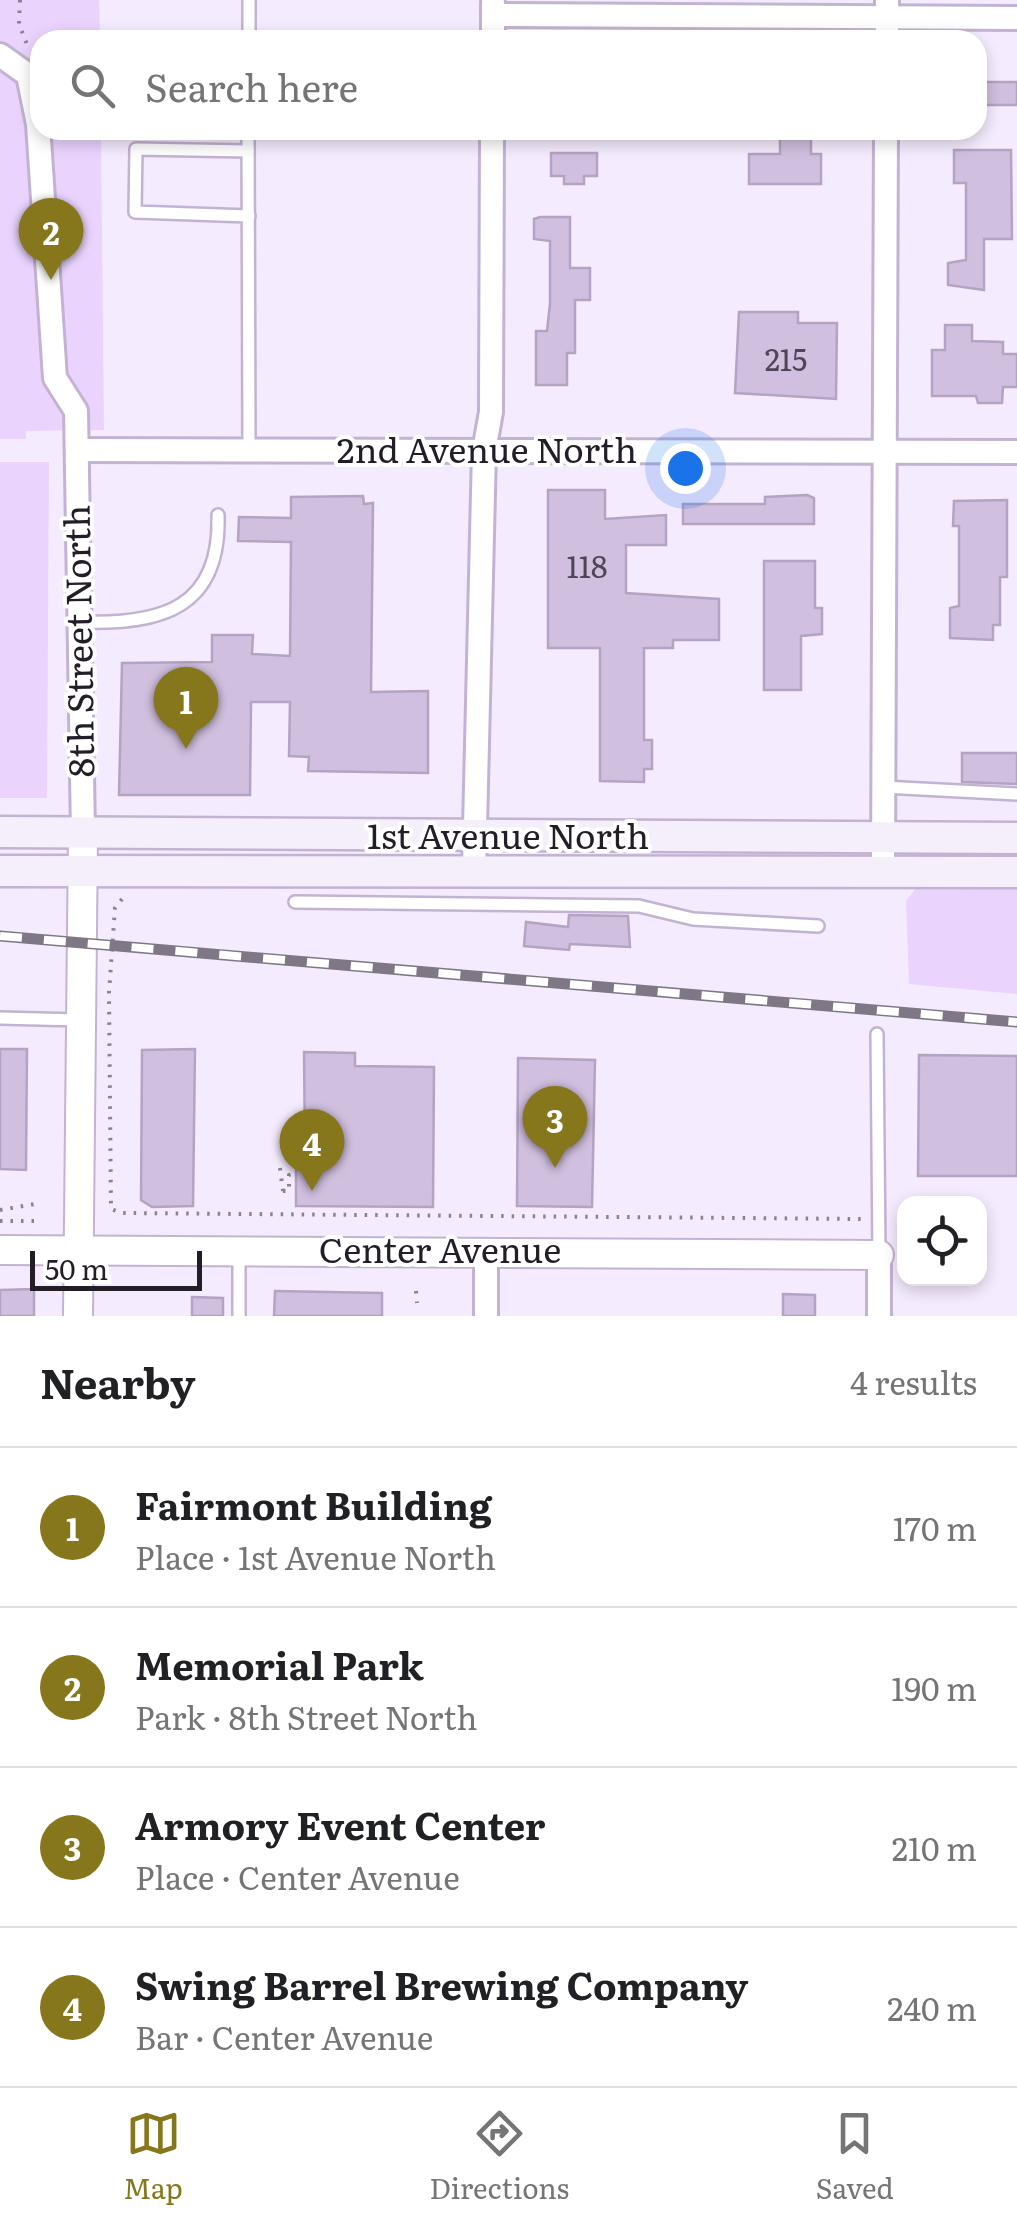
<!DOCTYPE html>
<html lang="en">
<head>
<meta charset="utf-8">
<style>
  body { margin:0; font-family:Literata,serif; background:#f6f6f6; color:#202124 }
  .controls { position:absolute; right:30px; bottom:30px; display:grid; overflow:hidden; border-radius:20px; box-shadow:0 5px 15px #0003 }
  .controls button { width:90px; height:90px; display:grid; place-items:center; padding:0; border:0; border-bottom:2px solid #e0e0e0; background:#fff; color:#202124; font:50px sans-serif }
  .scale { position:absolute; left:30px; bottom:25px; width:172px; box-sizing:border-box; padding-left:10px; border:5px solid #231d28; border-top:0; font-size:28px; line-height:35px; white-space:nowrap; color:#231d28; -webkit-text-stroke:8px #fff; paint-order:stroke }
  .you { position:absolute; left:685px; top:468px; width:35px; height:35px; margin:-25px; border:8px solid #fff; border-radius:50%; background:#1a73e8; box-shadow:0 0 0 15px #1a73e833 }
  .badge { display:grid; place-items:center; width:65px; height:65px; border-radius:50%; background:#87771c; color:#fff; font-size:32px; font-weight:700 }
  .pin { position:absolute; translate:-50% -82px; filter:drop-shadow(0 2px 5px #0008) }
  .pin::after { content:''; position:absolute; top:52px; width:35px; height:30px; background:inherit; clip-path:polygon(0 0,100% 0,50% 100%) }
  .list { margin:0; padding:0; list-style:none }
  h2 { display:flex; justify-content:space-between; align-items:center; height:130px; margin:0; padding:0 40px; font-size:42px }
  h2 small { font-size:32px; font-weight:400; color:#757577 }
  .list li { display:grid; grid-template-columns:65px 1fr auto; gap:30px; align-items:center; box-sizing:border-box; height:160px; padding:0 40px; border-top:2px solid #e0e0e0 }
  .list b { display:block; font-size:38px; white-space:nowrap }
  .list p { margin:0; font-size:32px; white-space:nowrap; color:#757577 }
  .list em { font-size:32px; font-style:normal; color:#757577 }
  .icon { flex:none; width:55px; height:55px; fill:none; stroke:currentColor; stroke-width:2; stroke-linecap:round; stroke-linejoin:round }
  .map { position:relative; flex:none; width:1017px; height:1316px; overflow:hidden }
  .search { position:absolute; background:#fff; box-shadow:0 5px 15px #0003; left:30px; right:30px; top:30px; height:110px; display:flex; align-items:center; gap:25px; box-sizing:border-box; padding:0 35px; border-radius:30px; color:#757577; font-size:38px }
  .sheet { height:770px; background:#fff }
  nav { display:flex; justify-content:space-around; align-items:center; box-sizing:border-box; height:140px; border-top:2px solid #e0e0e0; background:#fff; font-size:28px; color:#757577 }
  nav a { display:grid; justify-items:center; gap:5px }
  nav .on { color:#87771c }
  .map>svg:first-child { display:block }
  .green { fill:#ead4fe }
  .building { fill:#d0bfdf; stroke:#b4a3c2; stroke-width:2.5 }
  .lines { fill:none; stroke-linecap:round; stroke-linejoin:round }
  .service-casing { stroke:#c3b3d2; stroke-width:16 }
  .minor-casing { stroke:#c3b3d2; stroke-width:28 }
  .tertiary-casing { stroke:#c3b3d2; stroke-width:32 }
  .secondary-casing { stroke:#c3b3d2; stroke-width:35 }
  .path { stroke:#8a8291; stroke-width:4; stroke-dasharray:2.5 8; stroke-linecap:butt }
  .service { stroke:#fff; stroke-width:11 }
  .minor { stroke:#fff; stroke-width:22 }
  .tertiary { stroke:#fff; stroke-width:28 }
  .secondary { stroke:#f5eefb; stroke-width:30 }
  .rail-casing { stroke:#7f7786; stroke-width:11 }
  .rail { stroke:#fff; stroke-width:8; stroke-dasharray:22; stroke-linecap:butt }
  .labels { text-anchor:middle; stroke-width:8; stroke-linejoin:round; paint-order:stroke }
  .number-label { font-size:30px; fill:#4e4656 }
  .street-label { font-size:35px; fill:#231d28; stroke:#fff }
</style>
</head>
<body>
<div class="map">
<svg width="1017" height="1316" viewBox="0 0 1017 1316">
  <rect width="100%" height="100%" fill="#f5ebfe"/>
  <g class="green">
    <polygon points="0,0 99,0 100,40 40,40 40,130 101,130 104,430 26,431 26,439 0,439"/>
    <polygon points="0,462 49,462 47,798 0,798"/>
    <polygon points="918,886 1017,886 1017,994 909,984 906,901"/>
  </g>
  <g class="building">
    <rect x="977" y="82" width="40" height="23"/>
    <polygon points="780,130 811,130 811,154 821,154 821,184 749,184 749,154 780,154"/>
    <polygon points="954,150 1011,150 1012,239 984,239 984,290 948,285 948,263 966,260 966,183 954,183"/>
    <polygon points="551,153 597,153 597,176 584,176 584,184 564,184 564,176 551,176"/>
    <polygon points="540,217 570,217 570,268 590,268 590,300 575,300 575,353 567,353 567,385 536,385 536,331 547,331 550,304 550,241 534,239 534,219"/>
    <polygon points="739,312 798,312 798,323 837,323 836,399 735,393"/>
    <polygon points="945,325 972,325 972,341 1003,342 1003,354 1017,354 1017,387 1003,387 1002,403 978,403 976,396 932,396 932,350 945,350"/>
    <polygon points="548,490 605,490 605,519 666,515 666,545 626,545 626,593 719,599 719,640 673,640 673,648 644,648 644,740 652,740 652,769 644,769 644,782 600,781 600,648 548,648"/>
    <polygon points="807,495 814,498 814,524 683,524 683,504 765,504 765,497"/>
    <polygon points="363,496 364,504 373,503 371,692 428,691 428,773 308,771 309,757 289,756 290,702 251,702 250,795 119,795 122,663 212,662 212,635 253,635 252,654 290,656 291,542 238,541 239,517 291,518 291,497"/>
    <polygon points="1007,500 1007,577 1000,577 1000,625 993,625 993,640 950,638 950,608 959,606 959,526 953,526 954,501"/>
    <polygon points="764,561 815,561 815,608 822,608 822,634 801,636 801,690 764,690"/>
    <polygon points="962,753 1017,753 1017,784 962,782"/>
    <polygon points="569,915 628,916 630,947 570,944 569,950 524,946 526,922 568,927"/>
    <polygon points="0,1049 27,1049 26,1170 0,1169"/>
    <polygon points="195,1049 193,1206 152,1207 141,1200 142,1050"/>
    <polygon points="304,1052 355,1053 355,1066 434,1067 433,1207 296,1206 296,1154 305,1153"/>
    <polygon points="919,1055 1017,1056 1017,1176 918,1176"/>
    <polygon points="518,1058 595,1060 592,1207 517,1206"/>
    <polygon points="34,1289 34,1316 0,1316 0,1290"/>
    <polygon points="275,1291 382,1293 382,1316 274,1316"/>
    <polygon points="783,1294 815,1295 815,1316 783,1316"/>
    <polygon points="192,1297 223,1298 223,1316 192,1316"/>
  </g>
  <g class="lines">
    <defs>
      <g id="service">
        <polyline points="249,40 249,0"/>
        <polyline points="248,130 249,450"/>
        <polyline points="248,151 136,149 135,212 249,216"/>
        <path d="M 80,622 C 162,625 221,608 218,515"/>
        <polyline points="883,787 1017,794"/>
        <polyline points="295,902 639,906 693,919 818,926"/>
        <polyline points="0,1018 79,1020"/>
        <polyline points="877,1034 879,1255"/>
        <polyline points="239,1316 239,1250"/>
      </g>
      <g id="minor">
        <polyline points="493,15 1017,18"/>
        <polyline points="493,40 493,3"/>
        <polyline points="887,40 887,0"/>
        <polyline points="0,55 28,75 38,124 55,378 76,411 83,834"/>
        <polyline points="77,450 1017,452"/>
        <polyline points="474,869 484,451 491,412 492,130"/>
        <polyline points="883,872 886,130"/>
        <polyline points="486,1251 486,1316"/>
        <polyline points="879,1255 879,1316"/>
      </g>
      <g id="tertiary">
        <polyline points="0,1250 879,1255"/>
        <polyline points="78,1316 83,834"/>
      </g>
      <g id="secondary">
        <polyline points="0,832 1017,838"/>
        <polyline points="0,871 1017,872"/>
      </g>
    </defs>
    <use href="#service" class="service-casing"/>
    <use href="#minor" class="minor-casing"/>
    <use href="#tertiary" class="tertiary-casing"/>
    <use href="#secondary" class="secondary-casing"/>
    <g class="path">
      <polyline points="20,0 19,24 28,47"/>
      <polyline points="122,899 115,908 109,993 111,1209 122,1213 863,1219"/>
      <polyline points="280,1168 283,1191 280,1197"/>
      <polyline points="283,1191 289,1191 289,1175 296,1174"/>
      <polyline points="0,1210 35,1204"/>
      <polyline points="0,1221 35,1221"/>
      <polyline points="416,1291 417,1303"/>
    </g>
    <use href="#service" class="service"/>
    <use href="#minor" class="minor"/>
    <use href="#tertiary" class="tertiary"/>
    <use href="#secondary" class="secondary"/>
    <defs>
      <polyline id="rail" points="0,936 1017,1022"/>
    </defs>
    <use href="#rail" class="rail-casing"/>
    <use href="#rail" class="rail"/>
  </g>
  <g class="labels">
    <g class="number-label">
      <text x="786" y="371">215</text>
      <text x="587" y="578">118</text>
    </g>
    <g class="street-label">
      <text x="487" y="463">2nd Avenue North</text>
      <text transform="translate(80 641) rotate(-91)" y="12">8th Street North</text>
      <text x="508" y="849">1st Avenue North</text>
      <text x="440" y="1263">Center Avenue</text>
    </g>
  </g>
</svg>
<div class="controls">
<button><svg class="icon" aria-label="locate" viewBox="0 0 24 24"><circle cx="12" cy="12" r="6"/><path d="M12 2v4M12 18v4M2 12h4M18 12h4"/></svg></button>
</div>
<div class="scale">50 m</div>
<div class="you"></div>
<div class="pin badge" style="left:186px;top:749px">1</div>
<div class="pin badge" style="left:51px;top:280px">2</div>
<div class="pin badge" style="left:555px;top:1168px">3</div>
<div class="pin badge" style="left:312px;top:1191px">4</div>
<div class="search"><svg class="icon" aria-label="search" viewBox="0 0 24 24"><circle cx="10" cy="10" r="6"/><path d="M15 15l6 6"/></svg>Search here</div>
</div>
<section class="sheet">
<h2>Nearby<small>4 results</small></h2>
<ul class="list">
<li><span class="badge">1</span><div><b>Fairmont Building</b><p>Place · 1st Avenue North</p></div><em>170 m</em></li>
<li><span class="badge">2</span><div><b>Memorial Park</b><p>Park · 8th Street North</p></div><em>190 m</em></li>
<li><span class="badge">3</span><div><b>Armory Event Center</b><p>Place · Center Avenue</p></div><em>210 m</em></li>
<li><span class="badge">4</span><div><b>Swing Barrel Brewing Company</b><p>Bar · Center Avenue</p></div><em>240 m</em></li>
</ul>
</section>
<nav>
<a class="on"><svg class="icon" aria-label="map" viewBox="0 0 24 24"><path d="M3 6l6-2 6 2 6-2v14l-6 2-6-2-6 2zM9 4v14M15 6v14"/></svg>Map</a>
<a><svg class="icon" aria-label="directions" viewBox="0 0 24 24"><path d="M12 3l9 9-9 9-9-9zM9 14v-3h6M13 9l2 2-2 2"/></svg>Directions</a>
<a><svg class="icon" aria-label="saved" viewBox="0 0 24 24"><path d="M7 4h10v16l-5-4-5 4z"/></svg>Saved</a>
</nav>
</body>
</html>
